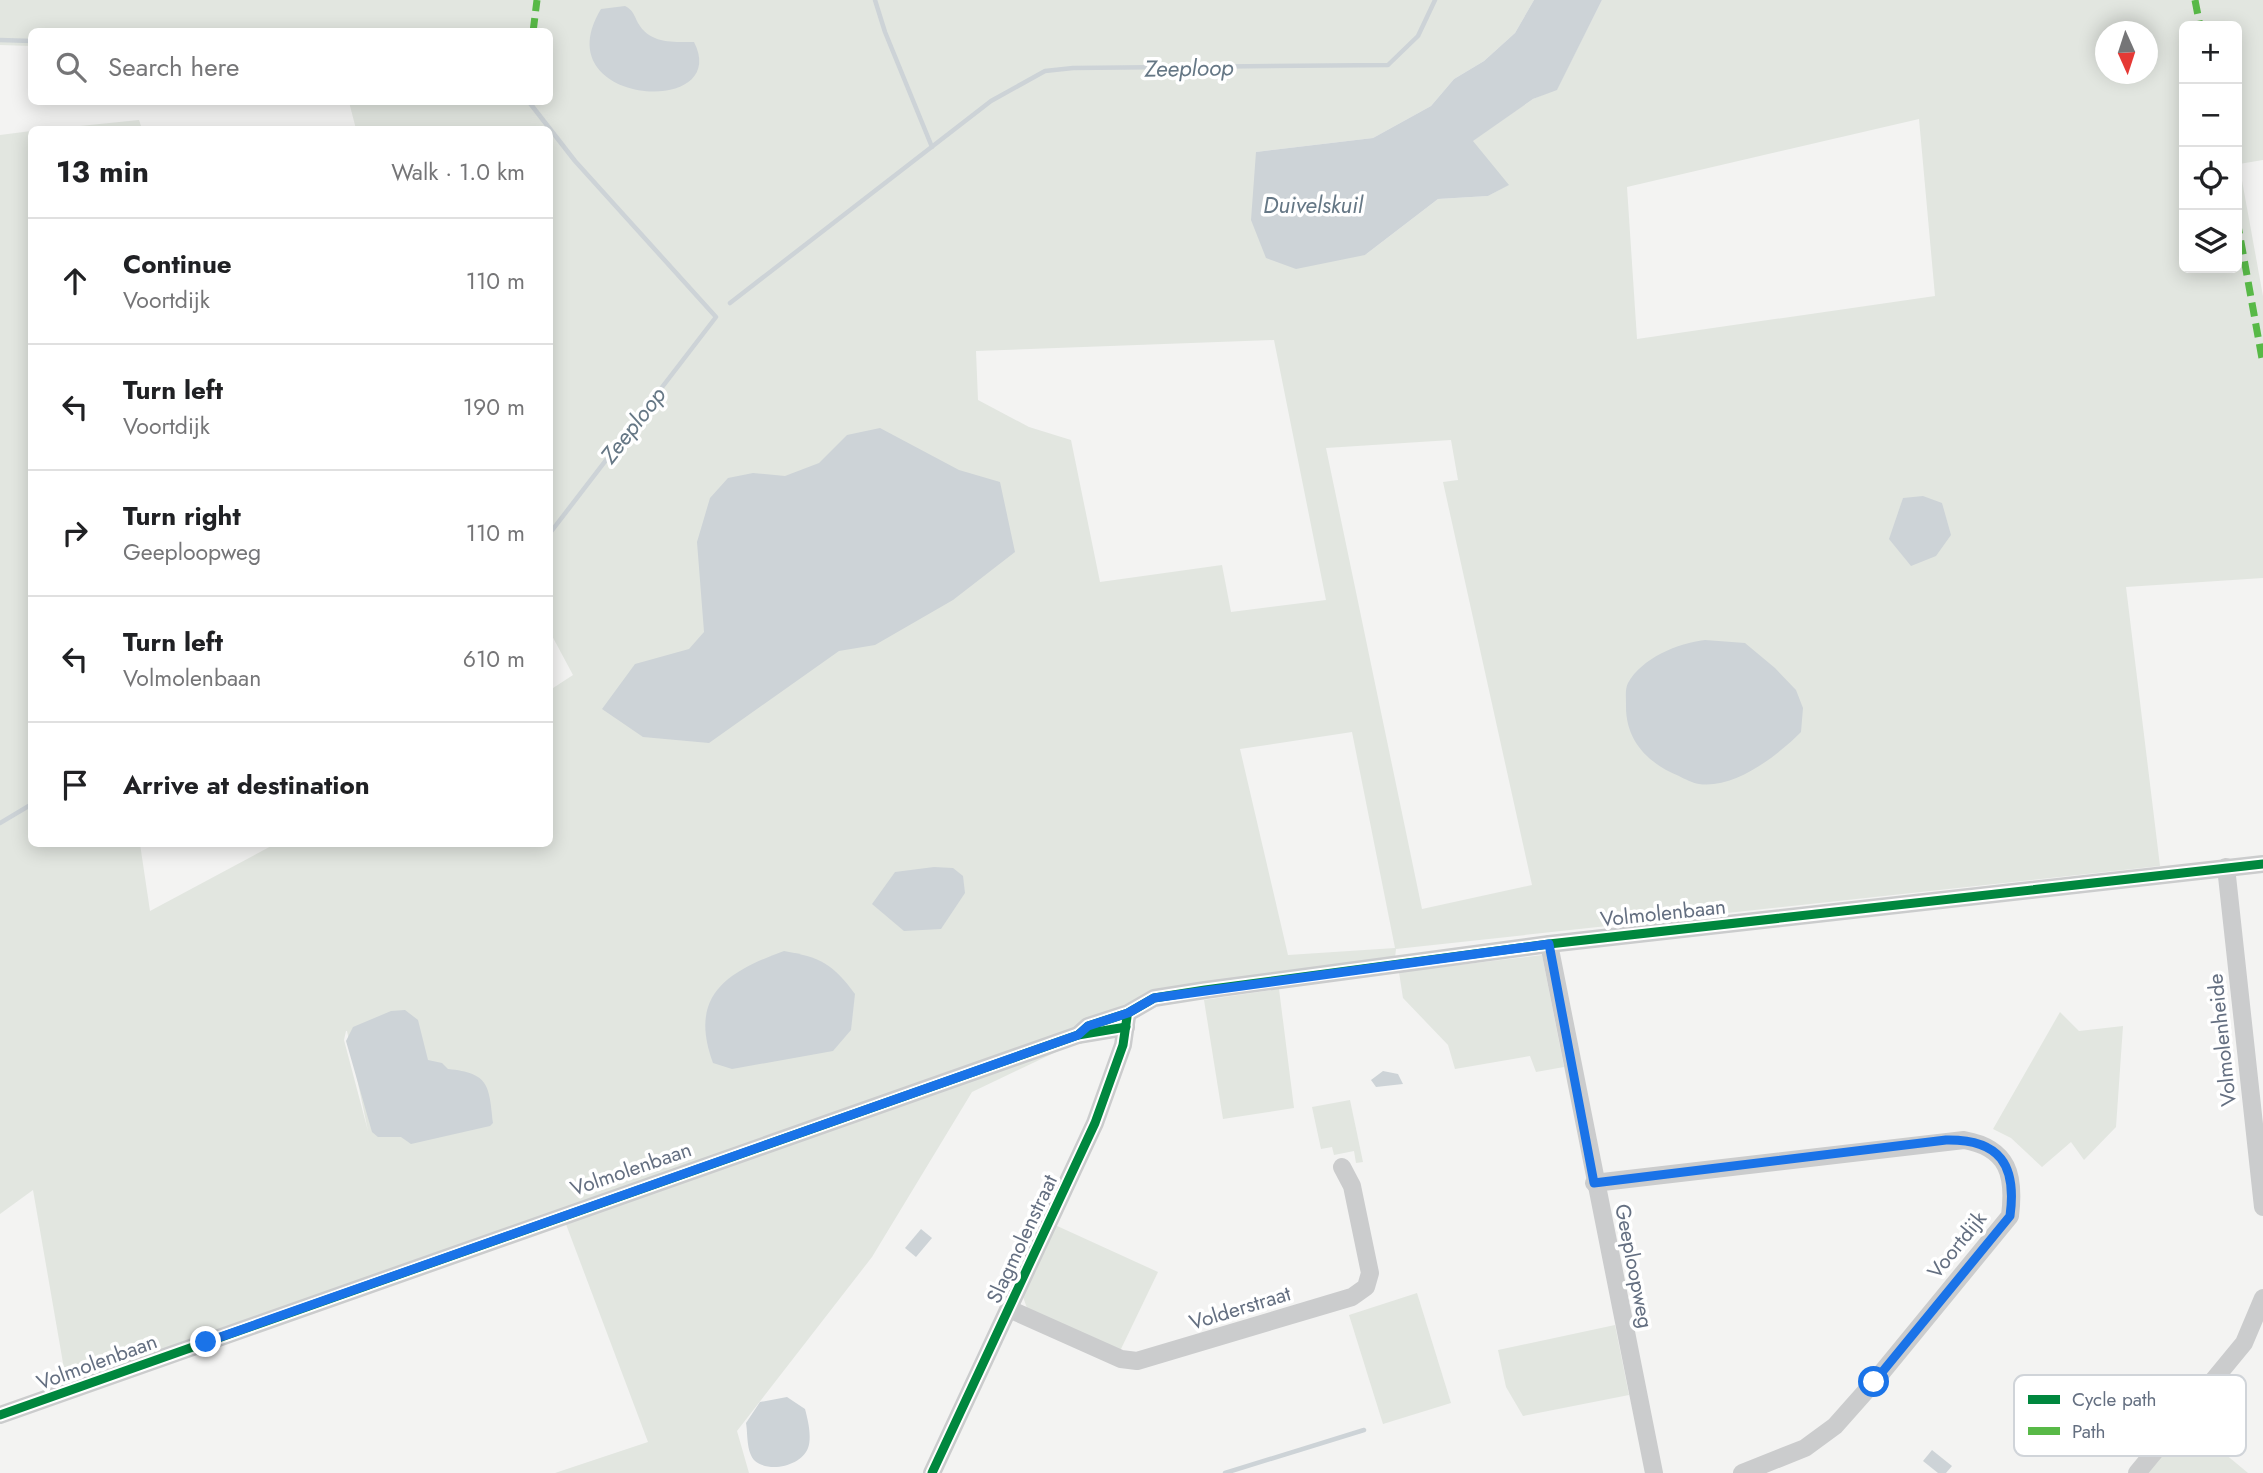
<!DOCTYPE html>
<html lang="en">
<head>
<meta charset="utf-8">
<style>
  body { margin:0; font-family:Jost,sans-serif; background:#f2f2f2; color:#202124 }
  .controls { position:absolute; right:21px; top:21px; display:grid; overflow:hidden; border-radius:10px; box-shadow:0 4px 18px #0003 }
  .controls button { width:63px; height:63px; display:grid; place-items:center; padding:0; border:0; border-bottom:2px solid #e0e0e0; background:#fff; color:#202124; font:35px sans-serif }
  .compass { position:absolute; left:2095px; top:21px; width:63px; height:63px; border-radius:50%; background:#fff; box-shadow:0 4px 18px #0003; rotate:177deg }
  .stop { position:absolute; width:21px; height:21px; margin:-16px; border:5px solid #1a73e8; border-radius:50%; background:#fff }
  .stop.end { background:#1a73e8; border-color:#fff; box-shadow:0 2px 7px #0008 }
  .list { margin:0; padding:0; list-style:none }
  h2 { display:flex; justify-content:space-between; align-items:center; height:91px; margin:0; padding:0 28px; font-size:30px }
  h2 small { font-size:23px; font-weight:400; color:#757577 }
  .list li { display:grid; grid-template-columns:46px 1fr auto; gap:21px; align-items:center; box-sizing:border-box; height:126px; padding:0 28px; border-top:2px solid #e0e0e0 }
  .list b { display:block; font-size:26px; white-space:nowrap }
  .list p { margin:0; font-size:23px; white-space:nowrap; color:#757577 }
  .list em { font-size:23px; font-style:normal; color:#757577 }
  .icon { flex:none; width:38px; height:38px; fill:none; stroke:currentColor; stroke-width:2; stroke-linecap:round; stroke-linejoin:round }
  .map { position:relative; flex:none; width:2263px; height:1473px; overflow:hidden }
  .search { position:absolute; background:#fff; box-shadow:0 4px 18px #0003; left:28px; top:28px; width:525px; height:77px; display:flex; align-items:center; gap:18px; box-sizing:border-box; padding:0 24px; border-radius:10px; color:#757577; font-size:26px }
  .panel { position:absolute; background:#fff; box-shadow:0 4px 18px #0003; left:28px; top:126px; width:525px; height:721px; border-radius:10px }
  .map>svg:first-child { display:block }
  .green { fill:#e2e6e0; fill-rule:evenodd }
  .water { fill:#cdd3d7 }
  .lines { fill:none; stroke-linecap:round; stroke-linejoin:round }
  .stream { stroke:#cdd3d7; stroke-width:4.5 }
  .street { stroke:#cbcccd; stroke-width:18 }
  .quiet { stroke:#58b947; stroke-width:7; stroke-dasharray:14 7; stroke-linecap:butt }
  .cycleway-casing { stroke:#fff; stroke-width:13 }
  .cycleway { stroke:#00873e; stroke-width:9 }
  .route { stroke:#1a73e8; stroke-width:9 }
  .labels { text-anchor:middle; stroke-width:7; stroke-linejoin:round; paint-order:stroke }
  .street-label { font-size:21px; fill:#646f81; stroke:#fff }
  .water-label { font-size:23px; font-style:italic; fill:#657785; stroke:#fff }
  .key { fill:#fff; stroke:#d0d4d9; stroke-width:2 }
  .key-label { font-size:19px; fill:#646f81 }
</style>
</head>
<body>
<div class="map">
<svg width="2263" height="1473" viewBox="0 0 2263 1473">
  <rect width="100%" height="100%" fill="#f3f3f2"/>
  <g class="green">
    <path d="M 0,0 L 1534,0 L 1515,33 L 1484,61 L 1454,79 L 1431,106 L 1373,138 L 1256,152 L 1365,255 L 1438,199 L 1488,196 L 1508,185 L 1472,141 L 1533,99 L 1557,89 L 1602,0 L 2263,0 L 2263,160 L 2239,164 L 2263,296 L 2263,578 L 2126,587 L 2160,866 L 1396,949 L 1395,958 L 1158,990 L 1106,1013 L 1075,1043 L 972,1092 L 872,1257 L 737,1431 L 749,1473 L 555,1473 L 648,1442 L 561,1211 L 67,1386 L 33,1190 L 0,1214 L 0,135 L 31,131 L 32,844 L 140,844 L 150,911 L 275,844 L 550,844 L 550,690 L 573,675 L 550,632 L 550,130 L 356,129 L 349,102 L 550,102 L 550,32 L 32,32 L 31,46 L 0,45 ZM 2184,26 L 2237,26 L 2237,268 L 2184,268 ZM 2106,32 L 2148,32 L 2148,74 L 2106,74 ZM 1919,119 L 1935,296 L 1637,339 L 1627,187 ZM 1274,340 L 1326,600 L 1231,612 L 1222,565 L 1100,582 L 1071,440 L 1029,427 L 978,400 L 976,351 ZM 1451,440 L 1458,480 L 1443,482 L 1532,885 L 1422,909 L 1326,448 ZM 1352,732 L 1395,948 L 1288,955 L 1240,749 ZM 346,1031 L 347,1031 L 368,1131 L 344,1040 Z"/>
    <polygon points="139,120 142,129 50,129"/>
    <polygon points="1542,955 1564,1067 1536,1072 1530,1056 1455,1069 1448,1045 1403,998 1399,972"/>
    <polygon points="1279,989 1294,1108 1223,1119 1204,1000"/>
    <polygon points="2060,1012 2079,1031 2123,1026 2116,1127 2084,1160 2071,1142 2042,1167 2011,1138 1993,1129"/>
    <polygon points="1350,1100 1363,1162 1356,1163 1354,1151 1334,1155 1332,1147 1321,1149 1312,1107"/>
    <polygon points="1055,1225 1158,1272 1120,1351 1027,1308 1022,1294"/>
    <polygon points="1417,1293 1451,1403 1383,1424 1349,1315"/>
    <polygon points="1615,1325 1629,1395 1523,1416 1506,1387 1498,1350"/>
    <polygon points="2189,1424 2248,1473 2147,1473"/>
  </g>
  <g class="water">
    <polygon points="1534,0 1602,0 1557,90 1533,99 1473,141 1509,185 1488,196 1438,199 1365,255 1296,269 1266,258 1251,220 1256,152 1373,138 1431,106 1454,79 1484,61 1515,33"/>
    <path d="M 625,6 C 633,10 634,15 638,23 C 650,44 673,42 694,42 C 733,118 542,106 601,9 Z"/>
    <polygon points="880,428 959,470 1000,482 1015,552 953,600 875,645 839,651 709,743 643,737 602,709 635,664 689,649 704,632 697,542 710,498 728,478 753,473 785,476 819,463 847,435"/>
    <polygon points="1923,496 1942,503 1951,535 1936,556 1911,566 1889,539 1903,498"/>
    <path d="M 1705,640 L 1745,643 L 1775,668 L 1796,690 L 1803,708 L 1801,732 C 1777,756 1735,789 1699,784 C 1692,783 1685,779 1679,776 C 1647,763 1625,740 1626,704 C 1626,697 1625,689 1628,683 C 1642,658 1678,643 1705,640 Z"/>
    <polygon points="934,867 953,868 963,876 965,893 941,929 904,931 872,904 895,872"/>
    <path d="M 784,951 C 820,957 833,964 855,994 L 851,1030 L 833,1051 L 732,1069 L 713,1063 C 688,995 727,972 784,951 Z"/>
    <path d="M 405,1010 L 418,1020 L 428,1060 L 442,1063 L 448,1069 C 489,1073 489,1085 493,1123 L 490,1126 L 411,1144 L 401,1137 L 378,1137 L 372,1132 L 346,1041 L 353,1027 L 391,1011 Z"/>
    <polygon points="1383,1071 1398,1074 1403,1084 1376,1087 1371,1080"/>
    <polygon points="921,1229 932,1238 916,1257 905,1248"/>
    <path d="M 787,1397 L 805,1409 C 808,1420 812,1437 808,1448 C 801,1466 770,1473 755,1461 C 746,1452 748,1434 746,1423 L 760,1402 Z"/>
    <polygon points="1932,1450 1952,1466 1946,1473 1938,1473 1923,1461"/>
  </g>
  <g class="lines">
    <g class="stream">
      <polyline points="875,0 885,32 932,147"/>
      <polyline points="0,40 32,41"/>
      <polyline points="529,102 575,161 716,317 550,533"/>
      <polyline points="730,303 991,101 1045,71 1073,68 1388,65 1418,36 1435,0"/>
      <polyline points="0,823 32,804"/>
      <polyline points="1225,1473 1364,1430"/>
    </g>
    <g class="street">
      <polyline points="2226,867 2263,1207"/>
      <polyline points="1549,944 1654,1473"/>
      <polyline points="1078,1035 1088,1026 1128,1013 1154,998 1205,990 1549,944 2263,864"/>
      <path d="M 1594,1183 L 1964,1140 C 2009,1148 2015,1176 2010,1216 L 1874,1382 L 1835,1426 L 1805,1448 L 1742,1473"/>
      <polyline points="1009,1309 1121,1359 1137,1361 1352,1297 1366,1287 1370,1273 1352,1186 1342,1167"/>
      <polyline points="0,1415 1078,1035 1126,1027"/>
      <polyline points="932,1473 1095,1123 1123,1045 1127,1017"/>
      <polyline points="2137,1473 2244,1343 2263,1298"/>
    </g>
    <g class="quiet">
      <polyline points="2195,0 2200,26"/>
      <polyline points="533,32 537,0"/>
      <polyline points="2237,220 2263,364"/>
    </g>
    <defs>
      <g id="cycleway">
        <polyline points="1078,1035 1088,1026 1128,1013 1154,998 1205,990 1549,944 2263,864"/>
        <polyline points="0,1415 1078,1035 1126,1027"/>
        <polyline points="932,1473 1095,1123 1123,1045 1127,1017"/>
      </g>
    </defs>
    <use href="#cycleway" class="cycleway-casing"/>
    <use href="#cycleway" class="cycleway"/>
  </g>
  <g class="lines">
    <path class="route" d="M 206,1342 L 1078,1035 L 1088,1026 L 1128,1013 L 1154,998 L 1549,944 L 1594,1183 L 1946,1140 C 2000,1139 2017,1165 2010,1216 L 1874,1382"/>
  </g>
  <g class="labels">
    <g class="street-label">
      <text transform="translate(1663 913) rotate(-6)" y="7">Volmolenbaan</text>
      <text transform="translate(2222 1040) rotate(-96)" y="7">Volmolenheide</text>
      <text transform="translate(631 1169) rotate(-19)" y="7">Volmolenbaan</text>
      <text transform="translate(1022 1239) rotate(-65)" y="7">Slagmolenstraat</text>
      <text transform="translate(1957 1245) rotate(-51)" y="7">Voortdijk</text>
      <text transform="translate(1634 1266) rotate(79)" y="7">Geeploopweg</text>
      <text transform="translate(1240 1308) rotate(-17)" y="7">Volderstraat</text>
      <text transform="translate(97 1362) rotate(-20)" y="7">Volmolenbaan</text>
    </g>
    <g class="water-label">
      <text transform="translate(1189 68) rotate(-1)" y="8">Zeeploop</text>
      <text x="1313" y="213">Duivelskuil</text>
      <text transform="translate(633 425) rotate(-52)" y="8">Zeeploop</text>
    </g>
  </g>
  <rect x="2014" y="1375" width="232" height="81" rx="10" class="key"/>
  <rect x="2028" y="1395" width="32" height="9" fill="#00873e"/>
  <rect x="2028" y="1427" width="32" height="8" fill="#58b947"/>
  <g class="key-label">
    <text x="2072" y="1406">Cycle path</text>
    <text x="2072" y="1438">Path</text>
  </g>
</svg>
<div class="controls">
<button>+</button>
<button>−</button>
<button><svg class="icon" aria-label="locate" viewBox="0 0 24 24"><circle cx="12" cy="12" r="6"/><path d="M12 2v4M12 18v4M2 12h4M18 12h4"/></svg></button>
<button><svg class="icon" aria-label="layers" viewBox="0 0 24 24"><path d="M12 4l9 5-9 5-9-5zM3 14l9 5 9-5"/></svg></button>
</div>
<svg class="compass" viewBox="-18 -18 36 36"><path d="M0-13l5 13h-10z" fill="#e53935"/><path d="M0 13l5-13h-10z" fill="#757577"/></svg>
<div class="stop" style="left:1874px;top:1382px"></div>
<div class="stop end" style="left:206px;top:1342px"></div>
<div class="search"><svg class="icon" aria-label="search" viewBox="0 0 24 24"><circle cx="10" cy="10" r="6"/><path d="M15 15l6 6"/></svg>Search here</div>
<section class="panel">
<h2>13 min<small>Walk · 1.0 km</small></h2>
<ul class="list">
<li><svg class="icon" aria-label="ahead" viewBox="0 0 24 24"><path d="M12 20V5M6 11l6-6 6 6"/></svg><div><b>Continue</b><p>Voortdijk</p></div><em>110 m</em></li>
<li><svg class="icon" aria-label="left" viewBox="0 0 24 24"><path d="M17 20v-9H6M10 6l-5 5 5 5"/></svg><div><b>Turn left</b><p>Voortdijk</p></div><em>190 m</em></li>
<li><svg class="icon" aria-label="right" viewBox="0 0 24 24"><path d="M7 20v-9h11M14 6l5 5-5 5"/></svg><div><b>Turn right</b><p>Geeploopweg</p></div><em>110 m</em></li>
<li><svg class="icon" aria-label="left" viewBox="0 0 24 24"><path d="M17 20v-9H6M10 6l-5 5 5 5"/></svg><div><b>Turn left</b><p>Volmolenbaan</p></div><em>610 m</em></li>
<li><svg class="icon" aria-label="arrive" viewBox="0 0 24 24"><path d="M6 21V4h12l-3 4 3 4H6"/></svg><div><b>Arrive at destination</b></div></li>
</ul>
</section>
</div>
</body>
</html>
